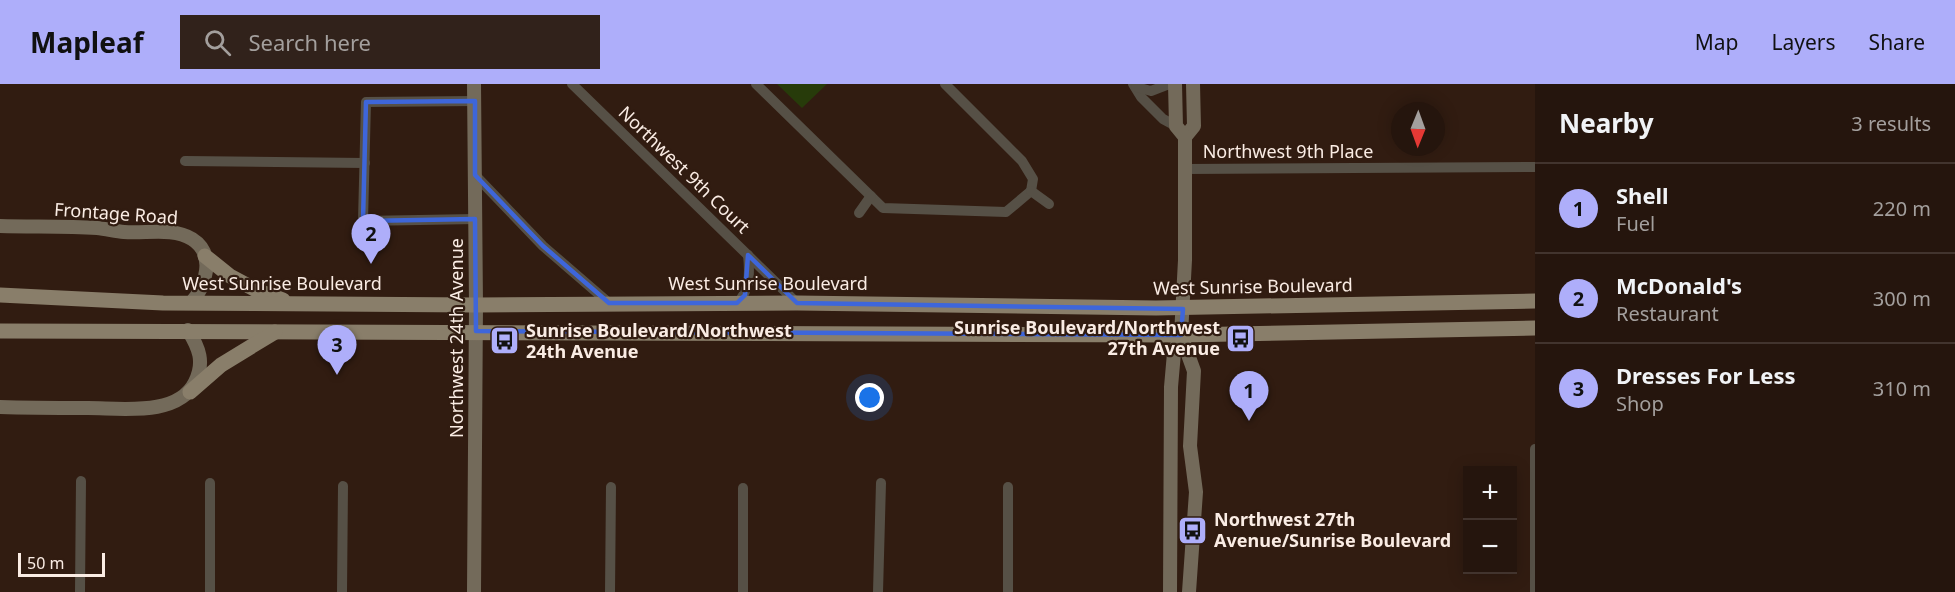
<!DOCTYPE html>
<html lang="en">
<head>
<meta charset="utf-8">
<style>
  body { margin:0; font-family:"Noto Sans",sans-serif; background:#31221b; color:#f1f3f6 }
  .controls { position:absolute; right:18px; bottom:18px; display:grid; overflow:hidden; border-radius:0px; box-shadow:0 3px 15px #0003 }
  .controls button { width:54px; height:54px; display:grid; place-items:center; padding:0; border:0; border-bottom:2px solid #42342e; background:#25150d; color:#f1f3f6; font:30px sans-serif }
  .compass { position:absolute; left:1391px; top:18px; width:54px; height:54px; border-radius:50%; background:#25150d; box-shadow:0 3px 15px #0003; rotate:181deg }
  .scale { position:absolute; left:18px; bottom:15px; width:87px; box-sizing:border-box; padding-left:6px; border:3px solid #faece4; border-top:0; font-size:16px; line-height:21px; white-space:nowrap; color:#faece4; -webkit-text-stroke:4px #311c11; paint-order:stroke }
  .you { position:absolute; left:870px; top:314px; width:21px; height:21px; margin:-15px; border:4px solid #fff; border-radius:50%; background:#1a73e8; box-shadow:0 0 0 9px #1a73e833 }
  .badge { display:grid; place-items:center; width:39px; height:39px; border-radius:50%; background:#aeaefa; color:#111; font-size:20px; font-weight:700 }
  .pin { position:absolute; translate:-50% -50px; filter:drop-shadow(0 2px 3px #0008) }
  .pin::after { content:''; position:absolute; top:32px; width:21px; height:18px; background:inherit; clip-path:polygon(0 0,100% 0,50% 100%) }
  .list { margin:0; padding:0; list-style:none }
  h2 { display:flex; justify-content:space-between; align-items:center; height:78px; margin:0; padding:0 24px; font-size:26px }
  h2 small { font-size:20px; font-weight:400; color:#a39f9d }
  .list li { display:grid; grid-template-columns:39px 1fr auto; gap:18px; align-items:center; box-sizing:border-box; height:90px; padding:0 24px; border-top:2px solid #42342e }
  .list b { display:block; font-size:22px; white-space:nowrap }
  .list p { margin:0; font-size:20px; white-space:nowrap; color:#a39f9d }
  .list em { font-size:20px; font-style:normal; color:#a39f9d }
  .icon { flex:none; width:33px; height:33px; fill:none; stroke:currentColor; stroke-width:2; stroke-linecap:round; stroke-linejoin:round }
  .map { position:relative; flex:none; width:1535px; height:508px; overflow:hidden }
  header { display:flex; align-items:center; gap:36px; box-sizing:border-box; height:84px; padding:0 30px; background:#aeaefa; color:#111 }
  header strong { font-size:28px }
  nav { display:flex; gap:33px; margin-inline-start:auto; font-size:21px }
  .search { width:420px; height:54px; background:#31221b; display:flex; align-items:center; gap:15px; box-sizing:border-box; padding:0 21px; border-radius:0px; color:#a39f9d; font-size:22px }
  main { display:flex }
  aside { flex:1; background:#25150d }
  .map>svg:first-child { display:block }
  .green { fill:#273b0a }
  .lines { fill:none; stroke-linecap:round; stroke-linejoin:round }
  .street { stroke:#565046; stroke-width:10 }
  .secondary { stroke:#736a5a; stroke-width:14 }
  .primary { stroke:#897e6a; stroke-width:15 }
  .marked { fill:none; stroke:#3e66da; stroke-width:4.5; stroke-linejoin:round }
  .labels { text-anchor:middle; stroke-width:4.5; stroke-linejoin:round; paint-order:stroke }
  .street-label { font-size:18px; fill:#faece4; stroke:#311c11 }
  .poi-label { font-size:18px; font-weight:bold; fill:#faece4; stroke:#311c11; text-anchor:start }
</style>
</head>
<body>
<header>
<strong>Mapleaf</strong>
<div class="search"><svg class="icon" aria-label="search" viewBox="0 0 24 24"><circle cx="10" cy="10" r="6"/><path d="M15 15l6 6"/></svg>Search here</div>
<nav><a>Map</a><a>Layers</a><a>Share</a></nav>
</header>
<main>
<div class="map">
<svg width="1535" height="508" viewBox="0 0 1535 508">
  <rect width="100%" height="100%" fill="#311c11"/>
  <polygon class="green" points="777,0 827,0 802,24"/>
  <g class="lines">
    <g class="street">
      <polyline points="572,0 797,219"/>
      <polyline points="756,0 883,124 1006,128 1031,107"/>
      <polyline points="945,0 1022,77 1033,95 1031,107"/>
      <polyline points="1133,0 1141,13 1163,35 1176,42"/>
      <polyline points="1136,3 1151,7 1169,0"/>
      <polyline points="475,17 366,18 363,137 475,135"/>
      <polyline points="185,77 365,79"/>
      <polyline points="1186,85 1535,83"/>
      <polyline points="475,91 543,162 609,219"/>
      <polyline points="1031,107 1049,120"/>
      <polyline points="859,129 871,112"/>
      <path d="M 737,219 C 750,207 750,189 748,171"/>
      <polyline points="210,399 210,508"/>
      <polyline points="80,508 81,397"/>
      <polyline points="342,508 343,402"/>
      <polyline points="610,508 611,403"/>
      <polyline points="743,508 743,404"/>
      <polyline points="878,508 881,399"/>
      <polyline points="1008,508 1008,403"/>
      <polyline points="1535,508 1535,365"/>
    </g>
    <g class="secondary">
      <polyline points="1185,53 1194,42 1193,0"/>
      <path d="M 0,142 C 32,143 65,142 97,144 C 106,145 115,147 124,148 C 145,150 173,143 192,155 C 216,170 206,202 191,219"/>
      <polyline points="1181,251 1194,287 1190,362 1196,408 1189,508"/>
      <path d="M 0,323 C 29,324 59,324 88,324 C 121,324 178,333 195,298 C 205,278 199,264 188,246"/>
      <polyline points="474,508 476,221 474,0"/>
      <polyline points="1170,508 1171,303 1174,269 1181,251 1185,176 1185,53 1176,42 1175,0"/>
    </g>
    <g class="primary">
      <polyline points="205,172 230,192 256,206 283,216"/>
      <polyline points="0,211 163,219 476,221 797,219 1156,224 1535,217"/>
      <polyline points="0,247 1181,251 1535,244"/>
      <polyline points="190,308 221,281 275,248"/>
    </g>
  </g>
  <path class="marked" d="M 475,17 L 475,91 L 543,162 L 609,219 L 737,219 L 745,211 L 748,171 L 797,219 L 1183,225 L 1181,251 L 476,247 L 475,135 L 363,137 L 366,18 Z"/>
  <defs>
    <symbol id="bus-square" viewBox="-11 -11 22 22"><rect x="-9" y="-9" width="18" height="18" rx="4" fill="#aeaefa" stroke="#311c11"/><path d="M-5-6H5V4H4V6H2V4H-2V6H-4V4H-5ZM-3.5-4V0h7V-4ZM-3.5 1.2v1.5H-2V1.2ZM2 1.2v1.5H3.5V1.2Z" fill="#111"/></symbol>
  </defs>
  <g fill-rule="evenodd">
    <use href="#bus-square" x="1224" y="238" width="33" height="33"/>
    <use href="#bus-square" x="488" y="240" width="33" height="33"/>
    <use href="#bus-square" x="1176" y="430" width="33" height="33"/>
  </g>
  <g class="labels">
    <g class="street-label">
      <text x="1288" y="74">Northwest 9th Place</text>
      <text transform="translate(684 86) rotate(44)" y="6">Northwest 9th Court</text>
      <text transform="translate(116 130) rotate(4)" y="6">Frontage Road</text>
      <text x="282" y="206">West Sunrise Boulevard</text>
      <text x="768" y="206">West Sunrise Boulevard</text>
      <text transform="translate(1253 203) rotate(-1)" y="6">West Sunrise Boulevard</text>
      <text transform="translate(457 254) rotate(-90)" y="6">Northwest 24th Avenue</text>
    </g>
    <g class="poi-label">
      <text x="1220" y="250" text-anchor="end">Sunrise Boulevard/Northwest<tspan x="1220" dy="21">27th Avenue</tspan></text>
      <text x="526" y="253">Sunrise Boulevard/Northwest<tspan x="526" dy="21">24th Avenue</tspan></text>
      <text x="1214" y="442">Northwest 27th<tspan x="1214" dy="21">Avenue/Sunrise Boulevard</tspan></text>
    </g>
  </g>
</svg>
<div class="controls">
<button>+</button>
<button>−</button>
</div>
<svg class="compass" viewBox="-18 -18 36 36"><path d="M0-13l5 13h-10z" fill="#e53935"/><path d="M0 13l5-13h-10z" fill="#a39f9d"/></svg>
<div class="scale">50 m</div>
<div class="you"></div>
<div class="pin badge" style="left:1249px;top:337px">1</div>
<div class="pin badge" style="left:371px;top:180px">2</div>
<div class="pin badge" style="left:337px;top:291px">3</div>
</div>
<aside>
<h2>Nearby<small>3 results</small></h2>
<ul class="list">
<li><span class="badge">1</span><div><b>Shell</b><p>Fuel</p></div><em>220 m</em></li>
<li><span class="badge">2</span><div><b>McDonald's</b><p>Restaurant</p></div><em>300 m</em></li>
<li><span class="badge">3</span><div><b>Dresses For Less</b><p>Shop</p></div><em>310 m</em></li>
</ul>
</aside>
</main>
</body>
</html>
